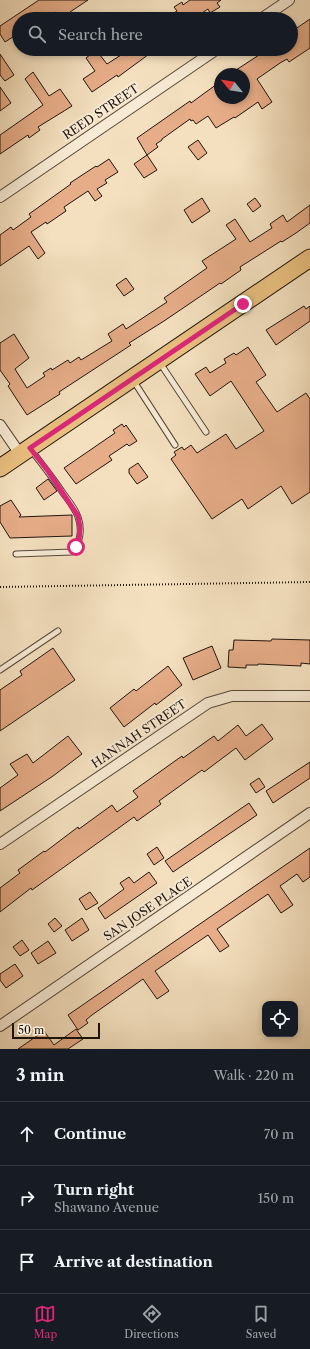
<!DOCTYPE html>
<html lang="en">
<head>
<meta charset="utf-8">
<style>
  body { margin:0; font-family:"Libre Caslon Text",serif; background:#242831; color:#f1f3f6 }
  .controls { position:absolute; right:12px; bottom:12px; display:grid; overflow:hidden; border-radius:8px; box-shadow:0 2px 6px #0003 }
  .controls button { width:36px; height:36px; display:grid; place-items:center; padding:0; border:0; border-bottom:1px solid #363941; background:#171b24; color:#f1f3f6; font:20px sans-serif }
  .compass { position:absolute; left:214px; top:68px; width:36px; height:36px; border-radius:50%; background:#171b24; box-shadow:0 2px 6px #0003; rotate:300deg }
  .scale { position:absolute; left:12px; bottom:10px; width:88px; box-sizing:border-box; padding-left:4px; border:2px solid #20150d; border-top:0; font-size:11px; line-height:14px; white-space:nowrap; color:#20150d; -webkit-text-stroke:3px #f8ebd5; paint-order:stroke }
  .stop { position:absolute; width:12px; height:12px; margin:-9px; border:3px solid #db2777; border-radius:50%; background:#fff }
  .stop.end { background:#db2777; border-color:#fff; box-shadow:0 1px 4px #0008 }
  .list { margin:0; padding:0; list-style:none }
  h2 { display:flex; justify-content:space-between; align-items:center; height:52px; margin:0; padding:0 16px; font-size:17px }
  h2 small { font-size:13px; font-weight:400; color:#9ea1a6 }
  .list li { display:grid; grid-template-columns:26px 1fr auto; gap:12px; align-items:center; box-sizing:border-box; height:64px; padding:0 16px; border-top:1px solid #363941 }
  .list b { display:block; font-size:15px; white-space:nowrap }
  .list p { margin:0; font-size:13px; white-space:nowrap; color:#9ea1a6 }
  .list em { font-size:13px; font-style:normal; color:#9ea1a6 }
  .icon { flex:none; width:22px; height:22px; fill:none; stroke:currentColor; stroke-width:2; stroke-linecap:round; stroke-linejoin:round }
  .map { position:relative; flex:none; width:310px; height:1049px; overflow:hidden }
  .search { position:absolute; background:#171b24; box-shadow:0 2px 6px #0003; left:12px; right:12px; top:12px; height:44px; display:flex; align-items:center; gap:10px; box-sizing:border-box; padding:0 14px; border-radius:22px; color:#9ea1a6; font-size:15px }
  .sheet { height:244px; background:#171b24 }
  nav { display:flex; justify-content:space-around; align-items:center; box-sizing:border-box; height:56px; border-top:1px solid #363941; background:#171b24; font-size:11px; color:#9ea1a6 }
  nav a { display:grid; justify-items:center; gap:2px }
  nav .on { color:#db2777 }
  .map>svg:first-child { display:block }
  .building { fill:#e6ad88; stroke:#20150d }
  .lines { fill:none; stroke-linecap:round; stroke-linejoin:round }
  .service-casing { stroke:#55483a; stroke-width:7 }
  .minor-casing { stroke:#55483a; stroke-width:12 }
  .primary-casing { stroke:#20150d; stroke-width:19 }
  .path { stroke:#20150d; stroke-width:2; stroke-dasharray:1 2; stroke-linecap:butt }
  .service { stroke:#f8ebd5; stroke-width:5 }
  .minor { stroke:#f8ebd5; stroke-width:10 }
  .primary { stroke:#eac080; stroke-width:17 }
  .route { stroke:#db2777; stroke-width:5 }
  .labels { text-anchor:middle; stroke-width:4; stroke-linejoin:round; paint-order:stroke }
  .street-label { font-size:12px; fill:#20150d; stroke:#f8ebd5 }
</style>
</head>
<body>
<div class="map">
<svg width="310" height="1049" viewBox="0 0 310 1049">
  <rect width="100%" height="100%" fill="#f4e0bf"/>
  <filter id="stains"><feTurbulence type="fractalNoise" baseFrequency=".005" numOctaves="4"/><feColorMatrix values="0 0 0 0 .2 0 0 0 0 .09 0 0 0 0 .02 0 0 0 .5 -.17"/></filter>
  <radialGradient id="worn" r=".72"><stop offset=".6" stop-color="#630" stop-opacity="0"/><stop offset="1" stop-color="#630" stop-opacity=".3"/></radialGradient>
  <g class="building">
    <polygon points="39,0 88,0 70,12 70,14 62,19 61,19 56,12 45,19 19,19 19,33 5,42 0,34 0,26"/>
    <polygon points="190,0 221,0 217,3 220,7 210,13 208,9 193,19 164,19 177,11 174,7 182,2 183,5"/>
    <polygon points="310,19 310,48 289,62 287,59 280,63 257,79 272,102 262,109 258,102 235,118 234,117 216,128 208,116 196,124 193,120 191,121 190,119 162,139 162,140 156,144 158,147 147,155 137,138 190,101 191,103 206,92 220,82 220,98 244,98 244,74 230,74 259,55 257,52 262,49 291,49 291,32"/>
    <polygon points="136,49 156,49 126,71 118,77 117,75 92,92 83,79 95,71 86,58 96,50 107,64 124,53 126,56"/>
    <polygon points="0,54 14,75 5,81 0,75"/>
    <polygon points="33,72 49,96 60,89 72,106 38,127 40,130 29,138 28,135 0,154 0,135 43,105 25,79"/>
    <polygon points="0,87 11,103 0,111"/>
    <polygon points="198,140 207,153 198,160 188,147"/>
    <polygon points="147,155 157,170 144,178 134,164"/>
    <polygon points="109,159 118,172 105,180 107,183 97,189 102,196 95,201 88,191 64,207 66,211 47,224 46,222 31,232 45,253 38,259 29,246 0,266 0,235 11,227 13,230 31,217 29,214 71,184 70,183 96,166 97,167"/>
    <polygon points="202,198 210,211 192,223 184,210"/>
    <polygon points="255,198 261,206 253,212 247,204"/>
    <polygon points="310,205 310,223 296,233 282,242 281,241 240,267 241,270 221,284 220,283 164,321 129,343 131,345 59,392 60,394 27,415 8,386 10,384 0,370 0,343 14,334 29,358 15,369 27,388 45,376 43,373 51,368 52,370 68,360 70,363 79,357 81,360 112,341 108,334 123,324 126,329 167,302 164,298 207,268 202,261 236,239 226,225 235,219 250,242 272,228 270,224 283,215 287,222"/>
    <polygon points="126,278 134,289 124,296 116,285"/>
    <polygon points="304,306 306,309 310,306 310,321 276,345 266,330"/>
    <polygon points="248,347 266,375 256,382 277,412 306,393 310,399 310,492 292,504 281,486 248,509 242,499 212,519 171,459 176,455 174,452 182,447 184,450 191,445 197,453 226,434 236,449 264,431 231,381 210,396 195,374 206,367 210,373 226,363 224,359 234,353 236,355"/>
    <polygon points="122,424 124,427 126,425 137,441 129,446 127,444 109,456 112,460 76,484 64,468 115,433 113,430"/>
    <polygon points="138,463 148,477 137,484 129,473 129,469"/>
    <polygon points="48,479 57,491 44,500 36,488"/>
    <polygon points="11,500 21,515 19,517 72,515 72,536 10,538 0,522 0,506"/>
    <polygon points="272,639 310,640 310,664 301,663 301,666 258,664 258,665 246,665 246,668 228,667 229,650 233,650 234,640 271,641"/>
    <polygon points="212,646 221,668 193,680 183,658"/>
    <polygon points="53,648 75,680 0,731 0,690 22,675 20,671"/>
    <polygon points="168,666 182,685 156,705 155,703 124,727 110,708 134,689 136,691"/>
    <polygon points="262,724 273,739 245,760 236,748 204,772 202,770 159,801 161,804 137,821 134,817 32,890 31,888 0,912 0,888 20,873 18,870 44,851 45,852 78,827 79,829 112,805 117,812 138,797 133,791 182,756 183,758 214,736 218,741 238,725 246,736"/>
    <polygon points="68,736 82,754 53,776 0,811 0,788 18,775 10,764 27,754 33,763"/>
    <polygon points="310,762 310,778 273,803 266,791"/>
    <polygon points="259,778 265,787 256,793 250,784"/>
    <polygon points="249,803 257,815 173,872 165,861"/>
    <polygon points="157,847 164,858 154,865 147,854"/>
    <polygon points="310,848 310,877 303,882 297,874 280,886 293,905 281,913 268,894 217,929 229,946 220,952 208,935 155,971 169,991 157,999 143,979 92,1015 86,1020 88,1023 78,1030 68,1015"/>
    <polygon points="149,872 157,883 105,919 98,908 124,889 120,883 129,877 134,883"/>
    <polygon points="90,892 98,903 86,910 79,899"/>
    <polygon points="55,918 62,926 54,932 48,924"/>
    <polygon points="82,918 89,930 72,941 65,930"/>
    <polygon points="22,940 29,950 20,956 13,947"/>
    <polygon points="48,941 56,953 38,964 31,953"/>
    <polygon points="15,964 23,976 6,988 0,980 0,974"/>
    <polygon points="76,1029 83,1039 68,1049 18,1049 44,1031 54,1045"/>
  </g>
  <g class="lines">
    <defs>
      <g id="service">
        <polyline points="160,363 206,432"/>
        <polyline points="133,380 175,445"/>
        <path d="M 16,554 L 72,552 C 81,543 82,528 78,517 C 75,508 68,500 63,493 C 53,478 42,464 31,450"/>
        <polyline points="0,670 58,631"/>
      </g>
      <g id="minor">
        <polyline points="261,19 289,0"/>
        <polyline points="0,197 217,49"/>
        <polyline points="0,425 20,454"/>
        <polyline points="0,844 208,703 232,696 310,696"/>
        <polyline points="0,1026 310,813"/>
      </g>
      <polyline id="primary" points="0,468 310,258"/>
    </defs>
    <use href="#service" class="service-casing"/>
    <use href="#minor" class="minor-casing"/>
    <use href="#primary" class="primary-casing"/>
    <polyline class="path" points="0,587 310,582"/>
    <use href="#service" class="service"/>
    <use href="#minor" class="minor"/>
    <use href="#primary" class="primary"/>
  </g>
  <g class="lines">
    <polyline class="route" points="76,547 79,541 80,528 78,516 48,471 30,448 243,304"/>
  </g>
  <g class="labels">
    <g class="street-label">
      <text transform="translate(101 112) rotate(-34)" y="4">REED STREET</text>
      <text transform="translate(139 734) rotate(-34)" y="4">HANNAH STREET</text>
      <text transform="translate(148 909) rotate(-34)" y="4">SAN JOSE PLACE</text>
    </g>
  </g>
  <rect width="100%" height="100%" filter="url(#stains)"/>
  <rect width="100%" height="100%" fill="url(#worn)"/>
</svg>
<div class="controls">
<button><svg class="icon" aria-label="locate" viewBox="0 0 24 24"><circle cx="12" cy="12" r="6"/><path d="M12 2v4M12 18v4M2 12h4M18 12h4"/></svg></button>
</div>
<svg class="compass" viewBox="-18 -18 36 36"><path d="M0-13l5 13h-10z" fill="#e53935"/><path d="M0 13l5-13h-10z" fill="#9ea1a6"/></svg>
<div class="scale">50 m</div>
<div class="stop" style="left:76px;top:547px"></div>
<div class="stop end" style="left:243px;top:304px"></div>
<div class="search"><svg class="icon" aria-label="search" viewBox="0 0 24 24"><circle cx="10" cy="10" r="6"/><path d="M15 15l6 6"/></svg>Search here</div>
</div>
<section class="sheet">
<h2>3 min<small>Walk · 220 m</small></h2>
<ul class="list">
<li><svg class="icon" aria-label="ahead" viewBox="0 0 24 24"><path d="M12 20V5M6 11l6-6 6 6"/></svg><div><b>Continue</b></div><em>70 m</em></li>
<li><svg class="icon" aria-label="right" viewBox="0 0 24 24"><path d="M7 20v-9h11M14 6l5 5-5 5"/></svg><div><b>Turn right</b><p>Shawano Avenue</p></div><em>150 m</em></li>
<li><svg class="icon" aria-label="arrive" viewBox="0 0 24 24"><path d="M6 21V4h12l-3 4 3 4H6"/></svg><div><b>Arrive at destination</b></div></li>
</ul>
</section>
<nav>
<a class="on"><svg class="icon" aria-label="map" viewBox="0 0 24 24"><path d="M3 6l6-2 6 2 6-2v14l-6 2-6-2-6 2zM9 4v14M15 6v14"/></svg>Map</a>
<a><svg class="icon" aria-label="directions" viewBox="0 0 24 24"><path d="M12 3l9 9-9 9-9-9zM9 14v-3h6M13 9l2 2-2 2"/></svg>Directions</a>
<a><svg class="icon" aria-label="saved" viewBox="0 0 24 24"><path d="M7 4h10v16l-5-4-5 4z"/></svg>Saved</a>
</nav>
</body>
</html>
